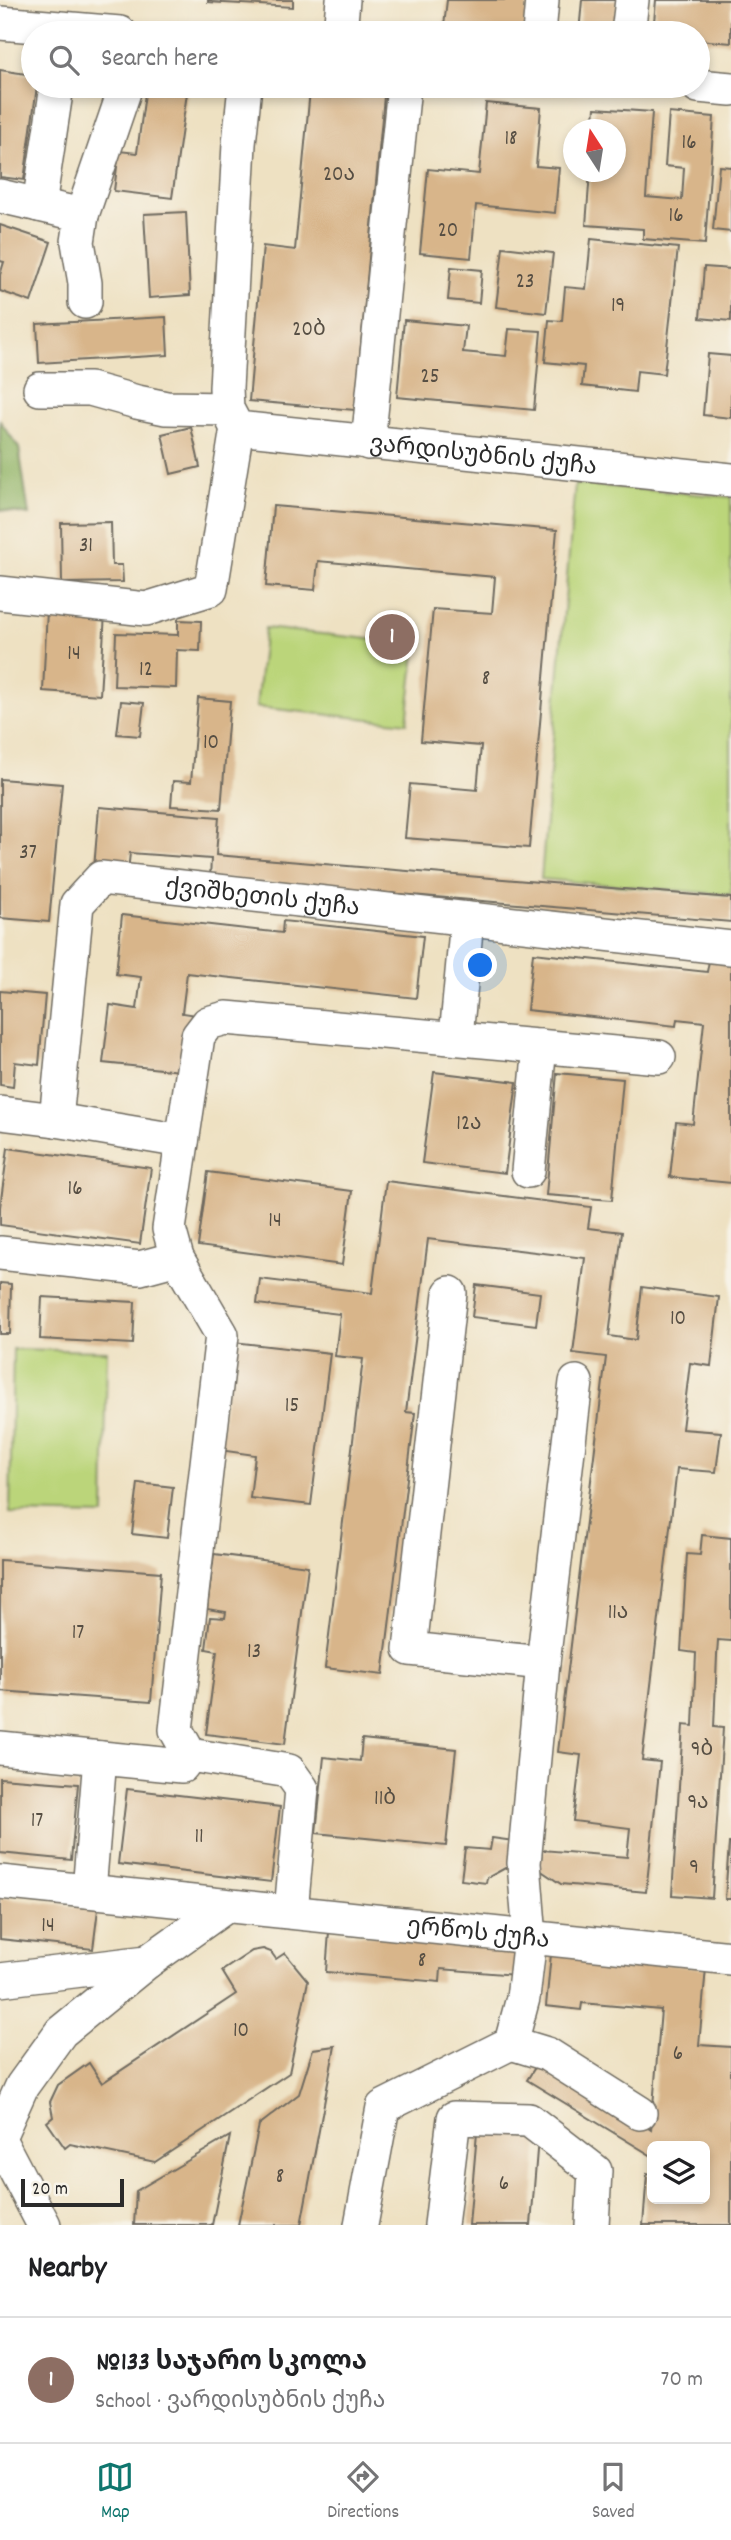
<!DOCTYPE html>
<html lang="en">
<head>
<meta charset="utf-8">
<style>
  body { margin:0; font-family:Dekko,"Noto Sans Georgian",sans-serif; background:#f2f2f2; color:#202124 }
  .controls { position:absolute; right:21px; bottom:21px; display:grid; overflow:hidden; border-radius:10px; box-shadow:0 4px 10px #0003 }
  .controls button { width:63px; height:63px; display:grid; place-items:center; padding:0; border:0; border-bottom:2px solid #e0e0e0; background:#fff; color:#202124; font:35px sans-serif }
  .compass { position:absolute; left:563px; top:119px; width:63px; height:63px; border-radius:50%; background:#fff; box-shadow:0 4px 10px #0003; rotate:348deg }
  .scale { position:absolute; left:21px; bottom:18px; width:103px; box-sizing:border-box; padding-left:7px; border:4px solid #2b2b2b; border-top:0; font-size:19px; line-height:24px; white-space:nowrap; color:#2b2b2b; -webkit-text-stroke:5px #f7f3e8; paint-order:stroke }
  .you { position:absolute; left:481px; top:966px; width:24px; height:24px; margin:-18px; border:5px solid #fff; border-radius:50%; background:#1a73e8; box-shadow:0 0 0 10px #1a73e833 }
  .badge { display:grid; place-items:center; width:46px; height:46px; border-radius:50%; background:#0f766e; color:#fff; font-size:23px; font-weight:700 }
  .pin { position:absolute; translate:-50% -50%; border:4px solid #fff; box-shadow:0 2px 7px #0006 }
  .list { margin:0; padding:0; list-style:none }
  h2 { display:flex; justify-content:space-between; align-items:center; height:91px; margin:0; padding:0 28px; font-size:30px }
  h2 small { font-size:23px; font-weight:400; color:#757577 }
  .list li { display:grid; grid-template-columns:46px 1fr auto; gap:21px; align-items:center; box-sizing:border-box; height:126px; padding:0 28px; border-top:2px solid #e0e0e0 }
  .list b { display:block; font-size:26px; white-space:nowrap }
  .list p { margin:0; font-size:23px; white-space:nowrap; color:#757577 }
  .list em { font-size:23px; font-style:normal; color:#757577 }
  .icon { flex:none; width:38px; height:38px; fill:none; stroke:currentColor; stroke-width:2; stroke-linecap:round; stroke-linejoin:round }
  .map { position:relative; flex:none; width:731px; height:2225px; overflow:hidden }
  .search { position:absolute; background:#fff; box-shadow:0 4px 10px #0003; left:21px; right:21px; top:21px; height:77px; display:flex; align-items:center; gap:18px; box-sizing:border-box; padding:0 24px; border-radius:38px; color:#757577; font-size:26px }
  .sheet { height:217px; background:#fff }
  nav { display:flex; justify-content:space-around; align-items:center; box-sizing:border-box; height:98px; border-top:2px solid #e0e0e0; background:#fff; font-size:19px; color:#757577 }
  nav a { display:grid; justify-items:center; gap:4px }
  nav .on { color:#0f766e }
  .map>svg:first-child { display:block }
  .green { fill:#bbd57a; stroke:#738052; stroke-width:2 }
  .forest { fill:#94b66a; stroke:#60704a; stroke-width:2 }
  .building { fill:#d8b58a }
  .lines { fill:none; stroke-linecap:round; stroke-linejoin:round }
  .minor-casing { stroke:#6f6b60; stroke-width:36 }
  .minor { stroke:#fff; stroke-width:33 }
  .labels { text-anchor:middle; stroke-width:5; stroke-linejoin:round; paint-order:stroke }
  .number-label { font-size:21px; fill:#564e43 }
  .street-label { font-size:24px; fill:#2b2b2b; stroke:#f7f3e8 }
</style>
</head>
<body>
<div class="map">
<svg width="731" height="2225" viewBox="0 0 731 2225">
  <rect width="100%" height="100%" fill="#f7f3e8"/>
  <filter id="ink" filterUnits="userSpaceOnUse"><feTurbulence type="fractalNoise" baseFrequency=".0143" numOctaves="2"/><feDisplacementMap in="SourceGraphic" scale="14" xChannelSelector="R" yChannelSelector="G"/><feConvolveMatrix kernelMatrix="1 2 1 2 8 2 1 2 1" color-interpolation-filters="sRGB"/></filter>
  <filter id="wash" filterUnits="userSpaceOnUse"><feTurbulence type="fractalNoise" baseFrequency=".00686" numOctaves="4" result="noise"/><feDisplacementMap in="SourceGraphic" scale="28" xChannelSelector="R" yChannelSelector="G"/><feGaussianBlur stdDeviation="1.57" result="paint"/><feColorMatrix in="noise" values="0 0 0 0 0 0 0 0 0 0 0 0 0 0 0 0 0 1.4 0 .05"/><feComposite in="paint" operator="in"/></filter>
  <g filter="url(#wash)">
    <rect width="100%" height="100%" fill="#eee1c2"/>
    <g class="green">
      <polygon points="575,484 731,497 731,895 541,879"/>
      <polygon points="265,628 416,644 407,723 256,707"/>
      <polygon points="13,1349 107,1351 104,1515 10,1513"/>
    </g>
    <polygon class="forest" points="0,421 19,448 29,515 0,510"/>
    <g id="blocks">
      <g class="building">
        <polygon points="208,0 293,0 293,7 208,2"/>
        <polygon points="447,0 528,0 524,33 444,26"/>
        <polygon points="582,0 617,0 615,33 579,33"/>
        <polygon points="656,0 731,0 731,43 698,40 698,33 653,33"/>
        <polygon points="0,70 33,75 33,86 37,86 24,180 0,177"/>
        <polygon points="146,86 188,86 172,198 114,191 119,151 137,153"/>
        <polygon points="310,90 384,96 355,410 249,401 263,246 295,250"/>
        <polygon points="486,103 541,108 536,166 559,168 555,213 476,205 471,258 420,253 428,169 479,174"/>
        <polygon points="595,108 652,112 646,197 682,200 684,168 665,166 669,113 714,117 705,244 643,239 643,229 586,225 590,172 616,172 616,130 593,130"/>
        <polygon points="719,166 731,167 731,232 713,230"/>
        <polygon points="186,212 190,295 149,298 144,214"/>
        <polygon points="0,225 51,242 31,302 0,291 0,275 4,262 0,261"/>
        <polygon points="591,239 678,248 664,374 637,371 635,392 582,386 584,366 545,362 549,320 562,321 565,287 586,289"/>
        <polygon points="503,247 553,253 546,313 496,307"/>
        <polygon points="451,267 482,270 479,303 448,300"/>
        <polygon points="704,267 731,269 731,321 700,318"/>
        <polygon points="166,317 168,355 39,363 37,324"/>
        <polygon points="404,320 466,326 463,352 506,356 509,329 541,331 534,410 397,397"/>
        <polygon points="708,354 731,356 731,418 703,415"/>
        <polygon points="191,427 200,467 171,474 162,434"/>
        <polygon points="273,506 557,530 529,848 405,838 410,784 477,790 481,746 421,741 433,609 492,613 495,577 318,561 315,590 266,586"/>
        <polygon points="111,522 112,565 122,565 123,582 62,583 61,523"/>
        <polygon points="47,610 105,613 100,695 43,691"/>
        <polygon points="178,620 201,621 200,651 177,650 176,688 114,686 116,633 178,635"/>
        <polygon points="198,698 230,701 221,809 171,806 173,781 191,782"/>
        <polygon points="121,701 144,703 140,736 117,734"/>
        <polygon points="0,779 62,784 49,922 0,918"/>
        <polygon points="99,807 219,817 216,855 731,898 731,922 210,878 211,859 130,853 128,871 94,869"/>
        <polygon points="122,915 282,933 283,921 423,936 416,998 187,973 182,1013 196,1015 190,1072 103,1063 110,1005 137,1009 141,977 116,974"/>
        <polygon points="533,953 707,972 709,961 731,963 731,1183 670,1177 676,1122 693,1124 704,1022 677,1019 676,1026 527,1010"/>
        <polygon points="0,991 45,995 39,1065 15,1062 13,1087 0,1085"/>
        <polygon points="434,1072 517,1082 505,1173 422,1163"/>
        <polygon points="557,1073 623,1079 612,1200 546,1195"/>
        <polygon points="8,1148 151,1168 140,1244 0,1225 0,1207"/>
        <polygon points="208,1172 352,1191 342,1265 198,1246"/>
        <polygon points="386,1181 591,1207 588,1228 622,1232 609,1336 636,1340 642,1287 719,1297 711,1366 690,1363 682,1429 721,1432 716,1472 677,1469 642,1760 660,1762 646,1892 561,1884 540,1870 542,1850 627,1857 630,1828 573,1821 581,1755 558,1752 606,1357 573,1353 585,1258 428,1239 406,1412 415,1413 383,1675 325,1668 363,1359 335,1356 340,1314 257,1304 260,1279 372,1293"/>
        <polygon points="0,1283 11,1284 10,1334 0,1334"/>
        <polygon points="476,1285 540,1293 536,1325 472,1317"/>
        <polygon points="42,1297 135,1302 133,1344 40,1339"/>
        <polygon points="233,1342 330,1353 311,1505 250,1498 255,1455 219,1450"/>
        <polygon points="138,1483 173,1487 167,1538 132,1534"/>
        <polygon points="702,1535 731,1538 731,1641 718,1640 717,1655 714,1727 723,1728 712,1898 672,1895 683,1725 693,1726 696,1653 681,1651 687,1554 700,1555"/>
        <polygon points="214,1554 308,1566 285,1744 206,1734 217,1651 206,1649 210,1617 225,1618 226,1612 207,1609"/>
        <polygon points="0,1560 161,1572 151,1702 0,1691"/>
        <polygon points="362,1739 456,1749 446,1846 316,1833 324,1757 360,1761"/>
        <polygon points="0,1778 78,1784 71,1860 0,1853"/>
        <polygon points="127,1789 280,1807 271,1882 118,1864"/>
        <polygon points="492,1838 514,1841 509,1866 487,1878 486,1883 461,1880 465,1848 490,1850"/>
        <polygon points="729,1843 731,1843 731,1899 725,1899"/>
        <polygon points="0,1898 98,1909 93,1949 0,1939"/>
        <polygon points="329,1932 519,1949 516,1975 441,1969 440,1982 326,1972"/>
        <polygon points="263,1949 271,1952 276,1959 285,1953 308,1981 289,2073 155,2162 70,2144 65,2148 47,2122 53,2117 50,2102 58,2085 89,2063 102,2083 236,1994 222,1971 252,1951"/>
        <polygon points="551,1954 706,1968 699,2045 731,2047 731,2225 643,2225 647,2174 652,2175 652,2199 705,2199 705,2146 652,2146 652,2156 527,2080 541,2058 651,2130 661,2010 582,2003 581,2010 546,2006"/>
        <polygon points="335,2046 301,2225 238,2225 259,2125 299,2094 313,2049"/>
        <polygon points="477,2133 538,2138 531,2225 469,2225"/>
        <polygon points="230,2136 212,2225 134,2225 136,2191"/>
      </g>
    </g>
  </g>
  <g filter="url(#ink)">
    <use href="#blocks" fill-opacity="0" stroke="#6f6b60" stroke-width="2"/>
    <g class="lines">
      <defs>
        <g id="minor">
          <polyline points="0,23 120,33"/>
          <polyline points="340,33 343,0"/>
          <polyline points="539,33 542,0"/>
          <polyline points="628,33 632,0"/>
          <path id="s1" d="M 245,86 L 239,144 L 226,388 L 227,409 L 237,428 L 731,480"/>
          <polyline points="698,86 731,89"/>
          <polyline points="0,196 82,215 126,86"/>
          <polyline points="39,205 57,86"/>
          <polyline points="82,215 78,242 85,283 85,302"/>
          <polyline points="40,389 90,389 137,402 166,408 227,409"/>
          <polyline points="368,443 404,86"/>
          <polyline points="0,593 146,609 211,589 237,428"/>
          <polyline points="456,1037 467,919"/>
          <polyline points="0,1113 56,1120 182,1141"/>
          <path id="s2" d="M 56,1120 L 77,904 L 101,878 L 731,948"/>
          <polyline points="528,1171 540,1046"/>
          <polyline points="0,1253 140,1268 177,1258"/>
          <polyline points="450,1293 410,1649 543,1663"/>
          <polyline points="0,1748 182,1766 190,1755"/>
          <path id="s3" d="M 0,1882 L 731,1958"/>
          <polyline points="89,1891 100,1758"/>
          <polyline points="291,1912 302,1789 289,1771 190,1755 176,1730 222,1335 177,1258 169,1229 198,1036 208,1023 226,1018 659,1057"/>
          <polyline points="0,1980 147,1962"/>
          <polyline points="511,2043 547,2054 640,2113"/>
          <polyline points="0,2135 22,2086 61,2032 147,1962 226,1906"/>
          <polyline points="0,2141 44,2225"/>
          <polyline points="361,2225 383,2107 511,2043 523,1998 530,1938 524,1863 543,1663 576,1382"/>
          <polyline points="441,2225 454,2118 529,2120 595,2171 592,2225"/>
        </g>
      </defs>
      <use href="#minor" class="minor-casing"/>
      <use href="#minor" class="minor"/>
    </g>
  </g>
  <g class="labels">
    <g class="number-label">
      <text x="511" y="144">18</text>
      <text x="689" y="148">16</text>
      <text x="339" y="180">20ა</text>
      <text x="676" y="221">16</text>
      <text x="448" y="236">20</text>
      <text x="525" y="287">23</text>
      <text x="618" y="311">19</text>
      <text x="309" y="335">20ბ</text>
      <text x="430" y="382">25</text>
      <text x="86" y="551">31</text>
      <text x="74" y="659">14</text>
      <text x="146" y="675">12</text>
      <text x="486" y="684">8</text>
      <text x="211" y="748">10</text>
      <text x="28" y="858">37</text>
      <text x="469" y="1129">12ა</text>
      <text x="75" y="1194">16</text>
      <text x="275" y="1226">14</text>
      <text x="678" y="1324">10</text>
      <text x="292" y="1411">15</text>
      <text x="618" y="1618">11ა</text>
      <text x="78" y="1638">17</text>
      <text x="254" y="1657">13</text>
      <text x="702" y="1755">9ბ</text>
      <text x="385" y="1804">11ბ</text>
      <text x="698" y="1808">9ა</text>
      <text x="37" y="1826">17</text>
      <text x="199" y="1842">11</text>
      <text x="694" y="1873">9</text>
      <text x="48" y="1931">14</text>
      <text x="422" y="1966">8</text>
      <text x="241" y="2036">10</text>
      <text x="678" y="2059">6</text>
      <text x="280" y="2182">8</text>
      <text x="504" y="2189">6</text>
    </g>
    <g class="street-label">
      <text dy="8" stroke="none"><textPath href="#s1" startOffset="593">ვარდისუბნის ქუჩა</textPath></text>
      <text dy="8" stroke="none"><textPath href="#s2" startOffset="415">ქვიშხეთის ქუჩა</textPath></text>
      <text dy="8" stroke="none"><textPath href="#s3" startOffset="481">ერწოს ქუჩა</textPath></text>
    </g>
  </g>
</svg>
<div class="controls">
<button><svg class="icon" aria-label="layers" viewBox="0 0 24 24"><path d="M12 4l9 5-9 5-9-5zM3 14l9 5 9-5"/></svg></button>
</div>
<svg class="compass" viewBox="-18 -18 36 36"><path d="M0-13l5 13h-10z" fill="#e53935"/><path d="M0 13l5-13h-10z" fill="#757577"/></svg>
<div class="scale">20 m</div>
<div class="you"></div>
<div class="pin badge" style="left:392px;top:637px;background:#8d6e63">1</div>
<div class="search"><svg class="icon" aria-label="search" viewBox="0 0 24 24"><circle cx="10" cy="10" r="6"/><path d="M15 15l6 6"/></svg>Search here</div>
</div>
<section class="sheet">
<h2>Nearby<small></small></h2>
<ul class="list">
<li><span class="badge" style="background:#8d6e63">1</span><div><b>№133 საჯარო სკოლა</b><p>School · ვარდისუბნის ქუჩა</p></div><em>70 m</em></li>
</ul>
</section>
<nav>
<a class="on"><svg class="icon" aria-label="map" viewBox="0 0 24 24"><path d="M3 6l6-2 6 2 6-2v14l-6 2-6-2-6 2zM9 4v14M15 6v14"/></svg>Map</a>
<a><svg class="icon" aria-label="directions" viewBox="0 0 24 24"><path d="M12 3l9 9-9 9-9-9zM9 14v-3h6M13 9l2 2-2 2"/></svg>Directions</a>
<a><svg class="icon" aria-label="saved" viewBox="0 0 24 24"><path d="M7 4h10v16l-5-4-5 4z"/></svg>Saved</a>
</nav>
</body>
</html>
